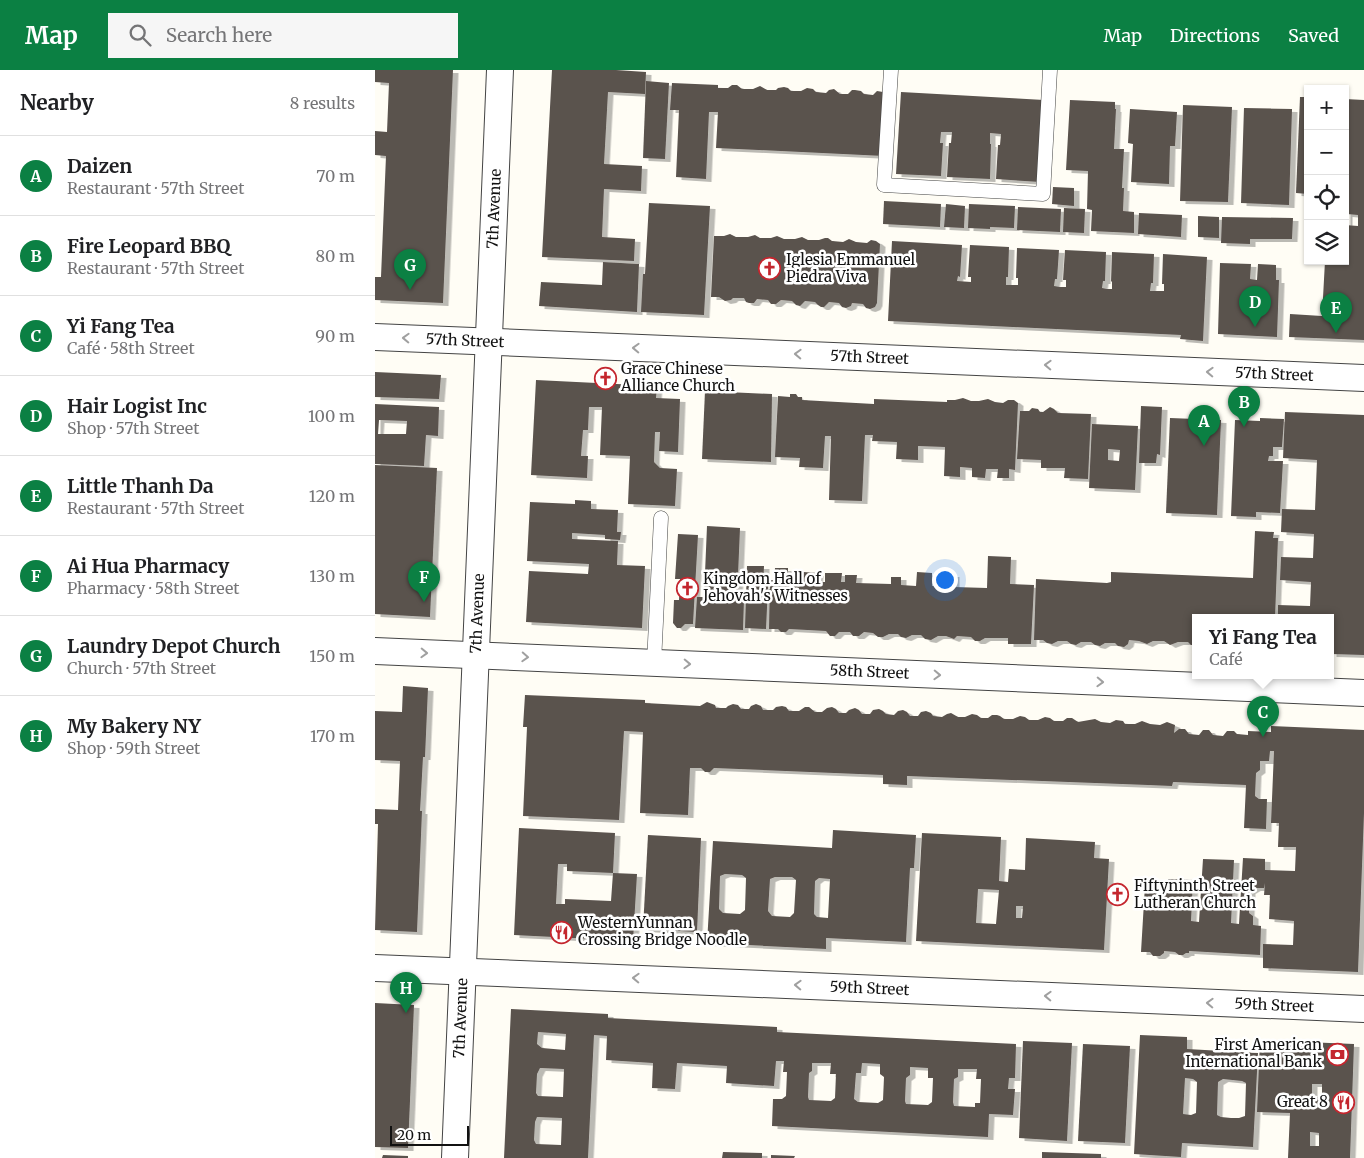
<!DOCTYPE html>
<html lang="en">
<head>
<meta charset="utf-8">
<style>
  body { margin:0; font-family:Merriweather,serif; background:#f6f6f6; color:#202124 }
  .controls { position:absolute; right:15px; top:15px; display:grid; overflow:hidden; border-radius:0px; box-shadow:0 1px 4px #0004 }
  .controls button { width:45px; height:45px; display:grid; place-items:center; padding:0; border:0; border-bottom:1px solid #e0e0e0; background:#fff; color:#202124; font:25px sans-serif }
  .scale { position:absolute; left:15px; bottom:12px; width:79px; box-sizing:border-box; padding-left:5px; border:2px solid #111; border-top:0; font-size:14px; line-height:18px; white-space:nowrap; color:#111; -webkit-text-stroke:4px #fff; paint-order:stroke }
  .you { position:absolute; left:569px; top:509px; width:18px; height:18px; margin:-12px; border:4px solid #fff; border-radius:50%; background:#1a73e8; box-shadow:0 0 0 8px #1a73e833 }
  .badge { display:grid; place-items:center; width:32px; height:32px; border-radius:50%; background:#0b8043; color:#fff; font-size:16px; font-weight:700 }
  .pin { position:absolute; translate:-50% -41px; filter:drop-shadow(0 1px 2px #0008) }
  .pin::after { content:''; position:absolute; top:26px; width:18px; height:15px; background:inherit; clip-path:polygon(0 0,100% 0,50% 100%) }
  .popup { position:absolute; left:817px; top:544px; width:142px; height:65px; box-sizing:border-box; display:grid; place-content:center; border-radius:0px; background:#fff; filter:drop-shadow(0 1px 4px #0005); font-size:16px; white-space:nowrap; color:#757577 }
  .popup b { font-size:19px; color:#202124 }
  .popup::after { content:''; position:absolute; left:50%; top:100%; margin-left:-10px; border:10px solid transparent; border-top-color:#fff }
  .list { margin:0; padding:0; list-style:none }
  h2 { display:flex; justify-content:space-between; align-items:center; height:65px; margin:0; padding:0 20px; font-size:21px }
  h2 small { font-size:16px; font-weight:400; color:#757577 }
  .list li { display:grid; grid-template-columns:32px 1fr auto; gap:15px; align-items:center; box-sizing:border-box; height:80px; padding:0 20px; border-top:1px solid #e0e0e0 }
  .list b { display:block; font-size:19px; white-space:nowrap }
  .list p { margin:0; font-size:16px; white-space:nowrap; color:#757577 }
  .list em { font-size:16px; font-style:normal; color:#757577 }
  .icon { flex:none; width:28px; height:28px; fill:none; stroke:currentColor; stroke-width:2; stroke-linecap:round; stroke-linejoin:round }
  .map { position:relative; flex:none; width:989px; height:1088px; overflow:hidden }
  header { display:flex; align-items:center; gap:30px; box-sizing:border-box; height:70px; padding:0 25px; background:#0b8043; color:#fff }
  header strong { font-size:24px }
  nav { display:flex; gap:28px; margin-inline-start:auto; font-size:18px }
  .search { width:350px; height:45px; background:#f6f6f6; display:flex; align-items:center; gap:12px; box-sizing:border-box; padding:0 18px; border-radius:0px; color:#757577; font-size:19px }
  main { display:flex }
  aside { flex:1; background:#fff }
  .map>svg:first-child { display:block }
  .building { fill:#5a524d; fill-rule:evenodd; filter:url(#shadow) }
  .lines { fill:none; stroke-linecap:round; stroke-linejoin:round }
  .lane-casing { stroke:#444; stroke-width:15 }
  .street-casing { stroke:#444; stroke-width:28 }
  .lane { stroke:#fff; stroke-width:14 }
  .street { stroke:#fff; stroke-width:26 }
  .oneway { stroke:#a0a0a0 }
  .labels { text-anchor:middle; stroke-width:5; stroke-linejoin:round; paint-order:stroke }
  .street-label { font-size:15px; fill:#111; stroke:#fff }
  .poi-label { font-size:15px; fill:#111; stroke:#fff; text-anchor:start }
</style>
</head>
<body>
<header>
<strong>Map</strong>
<div class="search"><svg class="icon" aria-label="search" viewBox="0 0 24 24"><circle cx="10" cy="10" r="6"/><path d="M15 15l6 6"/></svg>Search here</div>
<nav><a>Map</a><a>Directions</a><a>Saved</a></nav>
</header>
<main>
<aside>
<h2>Nearby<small>8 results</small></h2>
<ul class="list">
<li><span class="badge">A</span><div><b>Daizen</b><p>Restaurant · 57th Street</p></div><em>70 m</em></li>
<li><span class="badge">B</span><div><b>Fire Leopard BBQ</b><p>Restaurant · 57th Street</p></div><em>80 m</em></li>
<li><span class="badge">C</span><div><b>Yi Fang Tea</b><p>Café · 58th Street</p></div><em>90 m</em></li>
<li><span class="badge">D</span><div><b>Hair Logist Inc</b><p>Shop · 57th Street</p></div><em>100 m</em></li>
<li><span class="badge">E</span><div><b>Little Thanh Da</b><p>Restaurant · 57th Street</p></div><em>120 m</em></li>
<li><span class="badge">F</span><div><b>Ai Hua Pharmacy</b><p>Pharmacy · 58th Street</p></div><em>130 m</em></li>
<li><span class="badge">G</span><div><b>Laundry Depot Church</b><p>Church · 57th Street</p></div><em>150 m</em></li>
<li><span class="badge">H</span><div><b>My Bakery NY</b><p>Shop · 59th Street</p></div><em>170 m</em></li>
</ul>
</aside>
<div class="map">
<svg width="989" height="1088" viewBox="0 0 989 1088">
  <defs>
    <filter id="shadow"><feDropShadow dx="5.5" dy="3" stdDeviation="0" flood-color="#0004"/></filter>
  </defs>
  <rect width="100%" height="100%" fill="#fffdf5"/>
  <g class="building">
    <polygon points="0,0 78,0 68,233 0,230 0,207 6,207 11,86 0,85 0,61 12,62 14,13 0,12"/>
    <polygon points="177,0 241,0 271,2 270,24 233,22 229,94 267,96 266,121 229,119 227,167 260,169 259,191 167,187"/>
    <polygon points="271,11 294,13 290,89 268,88"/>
    <polygon points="297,13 343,15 343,18 353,18 357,15 362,15 367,19 378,19 385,16 392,20 401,20 403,18 409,17 413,18 416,21 426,21 432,18 438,19 441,22 451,23 454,20 459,19 465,24 473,24 477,20 480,20 486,21 489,24 498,25 502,21 508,22 510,23 509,86 341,78 343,42 334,42 331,109 301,107 304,40 295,40"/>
    <polygon points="526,22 669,30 665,112 621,109 623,75 625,75 626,64 615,63 615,74 616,74 615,109 572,107 574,73 576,73 577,62 566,62 565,73 568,73 566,106 521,104"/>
    <polygon points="925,27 933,27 933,124 921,123"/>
    <polygon points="970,29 989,30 989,270 914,267 915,244 947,246 950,191 970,191 970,155 983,156 983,145 972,144 972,154 970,154"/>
    <polygon points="695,30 740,32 740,39 741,39 739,79 749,79 747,118 749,118 748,141 759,142 759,163 716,161 717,140 712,139 713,101 691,100"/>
    <polygon points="808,35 857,37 853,132 805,131"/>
    <polygon points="869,38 917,39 914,135 866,133"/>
    <polygon points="755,39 802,42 800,76 795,76 794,114 756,112 758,74 753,73"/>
    <polygon points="678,117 699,118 699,136 677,134"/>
    <polygon points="509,131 566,134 565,157 508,154"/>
    <polygon points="274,133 335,136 329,245 266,242 268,204 270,204"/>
    <polygon points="571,134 590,136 589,158 569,157"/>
    <polygon points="594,134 640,136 639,158 615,157 615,159 593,158"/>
    <polygon points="643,137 686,139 685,162 642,160"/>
    <polygon points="689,138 710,139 709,163 688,162"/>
    <polygon points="764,143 807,145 806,167 763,164"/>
    <polygon points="823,146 844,147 844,168 823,167"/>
    <polygon points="847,147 918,148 917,169 875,169 875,174 846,173"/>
    <polygon points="355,164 361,167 373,167 380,165 385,168 396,168 402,166 409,169 420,169 427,167 433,170 444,170 450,168 453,168 457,171 468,172 474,169 481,172 492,173 496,170 501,171 505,174 502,233 500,237 495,239 491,238 488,234 477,233 476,236 471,238 467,237 464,233 454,232 449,237 446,237 443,235 440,232 430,231 425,236 421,235 417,231 406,230 401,234 396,234 393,230 382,229 379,233 374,233 371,232 369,228 358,228 356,230 350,231 344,227 336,227 339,166 349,166"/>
    <polygon points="517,171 587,175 585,207 583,206 582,211 596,212 596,207 593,207 595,175 634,177 633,207 631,207 631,215 643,215 643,208 641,208 642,178 684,180 682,209 680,209 679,216 685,217 691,217 691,210 688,210 690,180 731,182 730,211 728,211 727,218 732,219 737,219 737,211 736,212 737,182 779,184 778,213 776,213 775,221 789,221 789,214 787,214 788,184 832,187 828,271 805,269 806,265 513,251"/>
    <polygon points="228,192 264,194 262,242 164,236 166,212 227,215"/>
    <polygon points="845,193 876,194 875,209 882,210 883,194 901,195 901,210 904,210 902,267 843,264"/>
    <polygon points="0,302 66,305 64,329 0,327"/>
    <polygon points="161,310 282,316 281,328 305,329 303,382 284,381 285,362 280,362 279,392 285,398 302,399 300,436 253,434 255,386 225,385 227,337 214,337 213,360 208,360 206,386 213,386 212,408 156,405"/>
    <polygon points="330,321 397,324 396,392 327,389"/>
    <polygon points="415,324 421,324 423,327 427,327 427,330 499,334 499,329 572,332 572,330 580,330 588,328 596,331 604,331 613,329 620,332 628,333 633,330 639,330 643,333 640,400 634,399 634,408 622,408 623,399 611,399 610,408 597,407 597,398 585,397 585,407 569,406 570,377 543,376 543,390 521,389 522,372 497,371 498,365 490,365 487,431 454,430 456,366 450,366 448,398 424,397 425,388 400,387 403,326 415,327"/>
    <path d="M 0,334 L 64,337 L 63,366 L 51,365 L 49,396 L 0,394 ZM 4,350 L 32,351 L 31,364 L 3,364 Z"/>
    <polygon points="766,336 787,337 785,385 782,384 781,393 764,393"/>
    <polygon points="675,337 679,339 683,343 716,344 713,409 689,408 690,398 666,398 666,390 642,389 645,341 654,341 657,338 663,339 665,342 668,342"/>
    <polygon points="910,342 989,345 989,585 956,584 956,548 903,548 903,535 935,536 936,512 905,510 906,487 938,488 939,464 906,462 907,439 940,440 942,390 908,388"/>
    <polygon points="795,348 846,350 842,445 791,443"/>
    <polygon points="885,348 909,349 907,377 898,377 898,386 894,386 893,391 908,391 905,443 881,442 881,447 856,446 860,350 885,351"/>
    <path d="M 717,354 L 763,356 L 760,420 L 714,418 ZM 733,379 L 745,380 L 744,391 L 733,390 Z"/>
    <polygon points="0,395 62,398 55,547 0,544"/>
    <polygon points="200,430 216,431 216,439 243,440 242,462 246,462 245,470 230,469 230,465 197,463 197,469 243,471 242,495 270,496 267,558 151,552 154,501 213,504 214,494 152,491 155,432 200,434"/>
    <polygon points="332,456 365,458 362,529 369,529 368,560 320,558 322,527 329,527"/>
    <polygon points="880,461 899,462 898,468 903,468 900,548 821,548 820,575 816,575 813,572 803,572 795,575 789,571 778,571 772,574 764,571 754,570 753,574 749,577 743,576 740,573 730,573 725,576 720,575 716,572 706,572 701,575 696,574 692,571 683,571 677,574 672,573 668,570 659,570 661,509 732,513 736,512 736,502 878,508"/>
    <polygon points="303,464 323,465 318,554 310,554 306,558 302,558 298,553 299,530 304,530 305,509 300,509"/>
    <polygon points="613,486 636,487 635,514 659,515 656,574 633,574 633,568 610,568 605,571 600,571 596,567 582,566 579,569 571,566 563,566 556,570 550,569 546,565 537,565 531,568 526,567 523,564 514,564 508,567 503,567 498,563 489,562 484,566 478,566 475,562 464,562 460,566 455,566 451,561 414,559 411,562 406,562 403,559 394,559 395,510 399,510 400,498 413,498 413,511 419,511 419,499 428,500 428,502 443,503 442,512 450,512 450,503 467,503 466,512 470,512 470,505 482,505 481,513 516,514 516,507 526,507 526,515 541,516 542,502 557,503 557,516 565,516 565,504 579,504 579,517 612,518"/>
    <polygon points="372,496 389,496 388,516 393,516 391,559 370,558"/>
    <polygon points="28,616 53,618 50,687 48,687 46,724 45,741 47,741 42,862 0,860 3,754 0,754 0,739 23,740 25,691 0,690 0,641 27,642"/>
    <polygon points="150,625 270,630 270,633 325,636 332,632 340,635 341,638 351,638 353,636 358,634 363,635 366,639 374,639 376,636 381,634 386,636 388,640 398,640 401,637 407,636 411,637 414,641 424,641 430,637 434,637 440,642 447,642 452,638 457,637 461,639 464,643 471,643 474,640 480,638 484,640 487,644 495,644 498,640 504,639 508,641 511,644 519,645 523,641 528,640 532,642 535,646 543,646 546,642 551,641 556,643 558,646 567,647 572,644 576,643 583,647 590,647 597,644 602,645 606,648 613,648 617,645 622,645 625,646 629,649 638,649 645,646 650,647 654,650 663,650 670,647 675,648 679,651 688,651 692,648 697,648 703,652 720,649 726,652 735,653 741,650 748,651 750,654 760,654 767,651 775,654 785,655 792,652 800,655 799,663 804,659 810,659 814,664 824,665 828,660 834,660 838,665 848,666 852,661 859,661 862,664 873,665 873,661 896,662 896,656 989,660 989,743 983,902 888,898 888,874 918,875 919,851 894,849 895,825 889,825 890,813 889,818 880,818 875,821 874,843 878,846 878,855 886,856 885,885 814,881 814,883 811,883 808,885 804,885 800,882 789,881 789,883 785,886 778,886 775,882 766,882 770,815 793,816 793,809 818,810 816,851 824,852 828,789 859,790 856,853 864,854 868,788 890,789 890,800 920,801 921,777 903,777 904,753 896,753 899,681 895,681 896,671 894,691 885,691 885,700 881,703 880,726 884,729 892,729 891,759 869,758 871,715 798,712 797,716 773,715 532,706 532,715 508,714 508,705 339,698 335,702 330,702 326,698 315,698 313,745 265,743 268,662 249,661 244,750 148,746 152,657 148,657"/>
    <polygon points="144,758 240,763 238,803 192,801 192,794 183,794 181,834 190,834 190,829 236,831 238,803 262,804 258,871 139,865"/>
    <path d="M 458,760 L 541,765 L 539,798 L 535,798 L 531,872 L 451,868 L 451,879 L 332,873 L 338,771 L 457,778 ZM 350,804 L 367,805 L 371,808 L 370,840 L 365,844 L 348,843 L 344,839 L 345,806 ZM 400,807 L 417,807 L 421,810 L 419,843 L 415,847 L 397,846 L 393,841 L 395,809 ZM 444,808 L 455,809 L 453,848 L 442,847 L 439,844 L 440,811 Z"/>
    <path d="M 547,763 L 626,767 L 624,811 L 633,812 L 634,799 L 650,800 L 651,768 L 720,772 L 719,788 L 734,789 L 729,880 L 541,871 ZM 603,819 L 624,820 L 621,854 L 601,853 ZM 641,836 L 648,836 L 647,848 L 641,848 Z"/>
    <polygon points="273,765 326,768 322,862 268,859"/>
    <polygon points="0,933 39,935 33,1078 0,1077"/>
    <path d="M 136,939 L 233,944 L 233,948 L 402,957 L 402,962 L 641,974 L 640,1008 L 634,1008 L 633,1019 L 640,1019 L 638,1045 L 614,1044 L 613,1067 L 397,1056 L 398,1029 L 407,1029 L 411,1026 L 412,1002 L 408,1002 L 409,991 L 401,991 L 399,1016 L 351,1013 L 352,996 L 302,993 L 300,1019 L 277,1018 L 278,993 L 231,990 L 232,966 L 219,965 L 213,1088 L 129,1088 ZM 163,962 L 191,964 L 190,980 L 167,978 L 162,974 ZM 437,993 L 456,993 L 455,1004 L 461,1004 L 460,1028 L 456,1031 L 434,1030 L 433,1027 L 434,1003 L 437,1001 ZM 487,993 L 505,994 L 505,1004 L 509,1007 L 508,1030 L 503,1033 L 483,1032 L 479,1029 L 481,1003 L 486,1003 ZM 535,997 L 553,998 L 553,1008 L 558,1008 L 557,1032 L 553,1035 L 531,1034 L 530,1031 L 531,1008 L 535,1005 ZM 165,998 L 189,999 L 188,1027 L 163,1026 L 161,1023 L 162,1004 ZM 583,999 L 602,999 L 601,1009 L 606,1009 L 605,1033 L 600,1033 L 600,1037 L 579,1036 L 578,1032 L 579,1009 L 583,1007 ZM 162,1047 L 187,1048 L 186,1075 L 161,1074 L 159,1070 L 160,1052 Z"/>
    <path d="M 765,965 L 812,967 L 812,979 L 883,983 L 878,1077 L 807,1073 L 806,1087 L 759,1084 ZM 810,1008 L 818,1009 L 822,1012 L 821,1043 L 816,1045 L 808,1044 ZM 848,1009 L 867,1011 L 871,1013 L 870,1046 L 864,1048 L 856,1048 L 846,1047 L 842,1045 L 843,1012 Z"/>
    <path d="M 885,970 L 979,974 L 975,1088 L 913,1088 L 915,1043 L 882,1042 ZM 937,1014 L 947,1014 L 947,1027 L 937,1027 ZM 935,1062 L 944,1063 L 944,1076 L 935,1076 Z"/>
    <polygon points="648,971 697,973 692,1071 644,1068"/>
    <polygon points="708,974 755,976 750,1073 703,1071"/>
    <polygon points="348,1082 387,1083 387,1088 347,1088"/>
    <polygon points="667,1082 726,1084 726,1088 667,1088"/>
    <polygon points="8,1085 33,1086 33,1088 7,1088"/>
    <polygon points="396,1085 420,1086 419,1088 396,1088"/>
  </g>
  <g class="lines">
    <defs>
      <g id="lane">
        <polyline points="516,0 509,115 668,124 675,0"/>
        <polyline points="279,593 286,448"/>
      </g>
      <g id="street">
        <path id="s1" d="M 0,267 L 989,308"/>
        <path id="s2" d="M 0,581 L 989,623"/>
        <path id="s3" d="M 0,898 L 989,939"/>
        <path id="s4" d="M 80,1088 L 125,0"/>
      </g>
    </defs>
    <use href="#lane" class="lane-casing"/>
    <use href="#street" class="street-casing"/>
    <use href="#lane" class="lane"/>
    <use href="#street" class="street"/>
  </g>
  <defs><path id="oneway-chevron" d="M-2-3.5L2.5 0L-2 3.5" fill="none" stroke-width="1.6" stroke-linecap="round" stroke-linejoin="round" transform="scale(1.25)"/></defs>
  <g class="oneway">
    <use href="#oneway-chevron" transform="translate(31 268) rotate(-178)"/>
    <use href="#oneway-chevron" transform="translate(261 278) rotate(-178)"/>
    <use href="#oneway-chevron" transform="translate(423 284) rotate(-178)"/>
    <use href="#oneway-chevron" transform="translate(673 295) rotate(-178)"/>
    <use href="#oneway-chevron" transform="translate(835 302) rotate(-178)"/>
    <use href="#oneway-chevron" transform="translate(49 583) rotate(2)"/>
    <use href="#oneway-chevron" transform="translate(150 587) rotate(3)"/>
    <use href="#oneway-chevron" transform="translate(312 594) rotate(2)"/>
    <use href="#oneway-chevron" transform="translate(562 605) rotate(2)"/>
    <use href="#oneway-chevron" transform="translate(725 612) rotate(2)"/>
    <use href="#oneway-chevron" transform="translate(261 908) rotate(-178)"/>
    <use href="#oneway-chevron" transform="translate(423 915) rotate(-178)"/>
    <use href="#oneway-chevron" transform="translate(673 926) rotate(-178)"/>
    <use href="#oneway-chevron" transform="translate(835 933) rotate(-178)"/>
  </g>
  <defs>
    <symbol id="church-ring" viewBox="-11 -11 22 22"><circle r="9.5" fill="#fff" stroke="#c4262e" stroke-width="1.5"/><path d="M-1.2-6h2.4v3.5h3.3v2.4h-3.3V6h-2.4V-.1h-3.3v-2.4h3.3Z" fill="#c4262e"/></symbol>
    <symbol id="restaurant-ring" viewBox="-11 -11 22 22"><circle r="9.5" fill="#fff" stroke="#c4262e" stroke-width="1.5"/><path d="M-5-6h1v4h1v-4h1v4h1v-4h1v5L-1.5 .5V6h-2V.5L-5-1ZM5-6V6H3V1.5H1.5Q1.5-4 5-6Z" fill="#c4262e"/></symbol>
    <symbol id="bank-ring" viewBox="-11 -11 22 22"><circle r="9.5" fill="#fff" stroke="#c4262e" stroke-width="1.5"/><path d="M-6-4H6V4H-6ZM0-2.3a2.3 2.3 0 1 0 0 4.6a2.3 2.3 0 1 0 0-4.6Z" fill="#c4262e"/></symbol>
  </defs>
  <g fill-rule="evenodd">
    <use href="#church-ring" x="382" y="186" width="25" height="25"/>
    <use href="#church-ring" x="218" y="296" width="25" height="25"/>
    <use href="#church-ring" x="300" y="506" width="25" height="25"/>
    <use href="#church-ring" x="730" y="812" width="25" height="25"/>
    <use href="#restaurant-ring" x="174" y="850" width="25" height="25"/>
    <use href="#bank-ring" x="950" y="972" width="25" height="25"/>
    <use href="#restaurant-ring" x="956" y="1020" width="25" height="25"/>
  </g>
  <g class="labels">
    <g class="street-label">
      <text dy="5" stroke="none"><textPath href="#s4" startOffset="950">7th Avenue</textPath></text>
      <text dy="5" stroke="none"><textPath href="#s1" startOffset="90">57th Street</textPath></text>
      <text dy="5" stroke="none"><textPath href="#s1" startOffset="495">57th Street</textPath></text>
      <text dy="5" stroke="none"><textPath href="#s1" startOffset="900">57th Street</textPath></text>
      <text dy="5" stroke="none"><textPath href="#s4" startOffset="545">7th Avenue</textPath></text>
      <text dy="5" stroke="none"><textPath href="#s2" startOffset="495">58th Street</textPath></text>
      <text dy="5" stroke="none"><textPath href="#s3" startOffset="495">59th Street</textPath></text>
      <text dy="5" stroke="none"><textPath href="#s3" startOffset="900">59th Street</textPath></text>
      <text dy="5" stroke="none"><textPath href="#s4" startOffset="140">7th Avenue</textPath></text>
    </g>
    <g class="poi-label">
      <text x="411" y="195">Iglesia Emmanuel<tspan x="411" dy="17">Piedra Viva</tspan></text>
      <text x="246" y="304">Grace Chinese<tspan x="246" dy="17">Alliance Church</tspan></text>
      <text x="328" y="514">Kingdom Hall of<tspan x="328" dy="17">Jehovah's Witnesses</tspan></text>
      <text x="759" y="821">Fiftyninth Street<tspan x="759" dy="17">Lutheran Church</tspan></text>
      <text x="203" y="858">WesternYunnan<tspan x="203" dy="17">Crossing Bridge Noodle</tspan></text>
      <text x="947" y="980" text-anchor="end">First American<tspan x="947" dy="17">International Bank</tspan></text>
      <text x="953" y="1037" text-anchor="end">Great 8</text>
    </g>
  </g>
</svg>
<div class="controls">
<button>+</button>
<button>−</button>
<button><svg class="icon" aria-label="locate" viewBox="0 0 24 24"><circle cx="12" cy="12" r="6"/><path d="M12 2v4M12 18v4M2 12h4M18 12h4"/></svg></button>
<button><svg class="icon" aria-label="layers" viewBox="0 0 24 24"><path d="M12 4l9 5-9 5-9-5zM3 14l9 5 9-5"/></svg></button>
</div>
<div class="scale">20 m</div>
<div class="you"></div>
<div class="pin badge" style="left:829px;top:376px">A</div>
<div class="pin badge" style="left:869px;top:357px">B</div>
<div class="pin badge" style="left:888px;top:667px">C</div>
<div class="popup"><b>Yi Fang Tea</b>Café</div>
<div class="pin badge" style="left:880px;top:257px">D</div>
<div class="pin badge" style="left:961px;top:263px">E</div>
<div class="pin badge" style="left:49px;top:532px">F</div>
<div class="pin badge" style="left:35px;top:220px">G</div>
<div class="pin badge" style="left:31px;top:943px">H</div>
</div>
</main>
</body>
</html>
